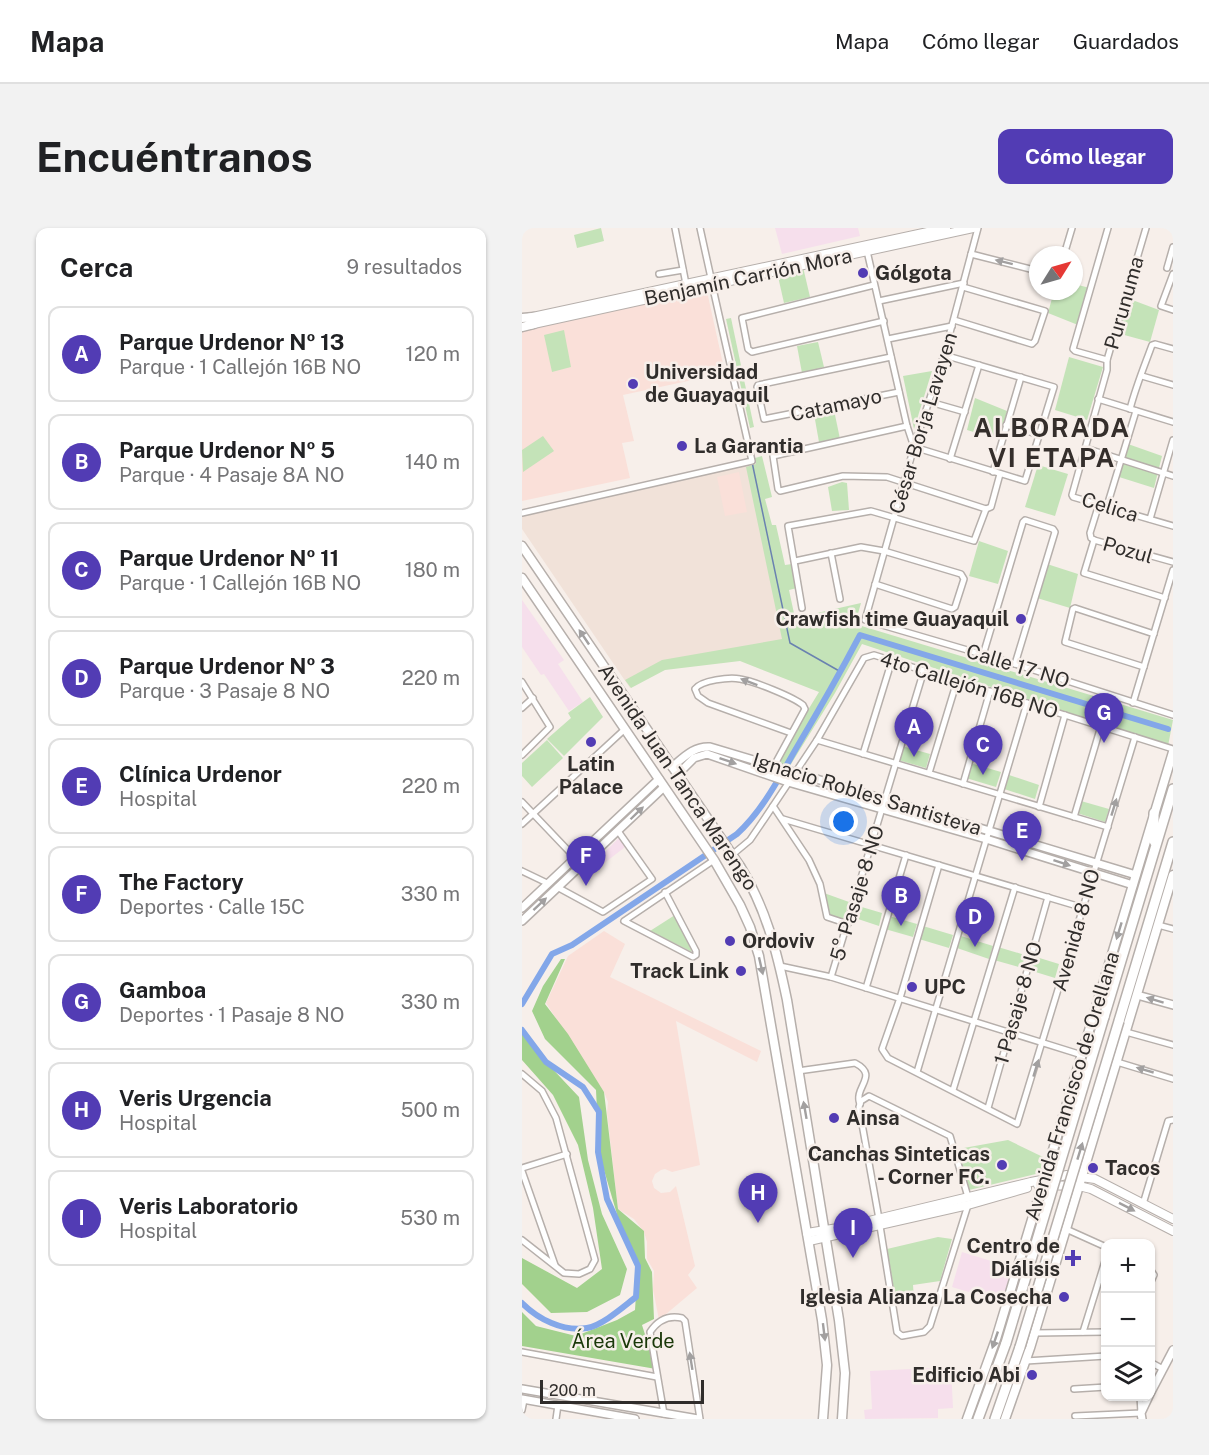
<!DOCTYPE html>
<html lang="es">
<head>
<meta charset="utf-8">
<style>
  body { margin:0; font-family:"Public Sans",sans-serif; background:#f2f2f2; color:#202124 }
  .controls { position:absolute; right:18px; bottom:18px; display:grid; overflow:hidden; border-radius:12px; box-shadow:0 2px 4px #0004 }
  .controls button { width:54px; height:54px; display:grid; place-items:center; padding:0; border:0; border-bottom:2px solid #e0e0e0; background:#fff; color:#202124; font:30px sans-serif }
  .compass { position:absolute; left:507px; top:18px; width:54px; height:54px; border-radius:50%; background:#fff; box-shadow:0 2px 4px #0004; rotate:53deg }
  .scale { position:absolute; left:18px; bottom:15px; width:164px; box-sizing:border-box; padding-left:6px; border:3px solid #302d2b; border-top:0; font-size:16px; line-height:21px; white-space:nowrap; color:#302d2b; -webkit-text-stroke:4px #f7efea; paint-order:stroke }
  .you { position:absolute; left:322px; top:594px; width:21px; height:21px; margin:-15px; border:4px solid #fff; border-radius:50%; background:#1a73e8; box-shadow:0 0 0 9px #1a73e833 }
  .badge { display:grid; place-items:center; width:39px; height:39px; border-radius:50%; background:#523cb4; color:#fff; font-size:20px; font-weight:700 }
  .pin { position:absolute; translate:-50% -50px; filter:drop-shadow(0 2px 3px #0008) }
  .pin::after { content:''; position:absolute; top:32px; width:21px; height:18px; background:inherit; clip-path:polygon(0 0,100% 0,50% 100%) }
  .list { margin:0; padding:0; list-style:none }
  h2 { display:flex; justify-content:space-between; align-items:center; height:78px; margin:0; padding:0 24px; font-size:26px }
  h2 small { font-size:20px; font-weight:400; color:#757577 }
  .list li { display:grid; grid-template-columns:39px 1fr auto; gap:18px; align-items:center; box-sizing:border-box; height:96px; margin:0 12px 12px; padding:0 12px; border:2px solid #e0e0e0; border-radius:12px }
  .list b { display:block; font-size:22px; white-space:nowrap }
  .list p { margin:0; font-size:20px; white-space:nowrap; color:#757577 }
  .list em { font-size:20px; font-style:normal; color:#757577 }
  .icon { flex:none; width:33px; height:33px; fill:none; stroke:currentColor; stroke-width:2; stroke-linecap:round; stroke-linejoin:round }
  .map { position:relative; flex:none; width:651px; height:1191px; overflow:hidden; border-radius:12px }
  header { display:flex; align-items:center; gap:36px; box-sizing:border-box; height:84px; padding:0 30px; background:#fff; border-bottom:2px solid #e0e0e0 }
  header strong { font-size:28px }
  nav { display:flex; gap:33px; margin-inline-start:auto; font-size:21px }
  .intro { display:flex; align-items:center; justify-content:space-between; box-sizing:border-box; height:144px; padding:0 36px }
  h1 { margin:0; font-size:42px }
  .button { padding:15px 27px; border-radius:12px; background:#523cb4; color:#fff; font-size:21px; font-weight:700 }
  main { display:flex; gap:36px; padding:0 36px }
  aside { flex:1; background:#fff; border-radius:12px; box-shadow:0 2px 4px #0004 }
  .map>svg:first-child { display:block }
  .commercial { fill:#f6dfec }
  .built { fill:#f1e2d9 }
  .education { fill:#fae0d9 }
  .green { fill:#c4e3b8 }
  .forest { fill:#a2d18d }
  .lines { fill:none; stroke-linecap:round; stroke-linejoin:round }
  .stream { stroke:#6a82b0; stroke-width:1.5 }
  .canal { stroke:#83a7e9; stroke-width:6 }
  .minor-casing { stroke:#b6afab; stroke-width:8 }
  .tertiary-casing { stroke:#b6afab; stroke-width:10 }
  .secondary-casing { stroke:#b6afab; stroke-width:10 }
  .primary-casing { stroke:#b6afab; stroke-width:11 }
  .trunk-casing { stroke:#b6afab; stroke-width:12 }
  .minor { stroke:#fff; stroke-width:5 }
  .tertiary { stroke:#fff; stroke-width:7 }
  .secondary { stroke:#fff; stroke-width:8 }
  .primary { stroke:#fff; stroke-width:8 }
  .trunk { stroke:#fff; stroke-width:9 }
  .trunk-bridge-casing { stroke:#b6afab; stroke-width:12; stroke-linecap:butt }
  .trunk-bridge { stroke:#fff; stroke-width:9 }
  .oneway { fill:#a2a0a0 }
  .poi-dot { fill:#523cb4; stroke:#f7efea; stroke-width:2 }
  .labels { text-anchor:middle; stroke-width:5; stroke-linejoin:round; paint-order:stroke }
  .poi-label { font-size:20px; font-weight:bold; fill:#302d2b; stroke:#f7efea; text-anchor:start }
  .street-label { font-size:20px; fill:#302d2b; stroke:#f7efea }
  .park-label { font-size:20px; fill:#1a3809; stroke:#f7efea }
  .district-label { font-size:26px; font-weight:bold; letter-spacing:1.5px; fill:#342e2b; stroke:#f7efea }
</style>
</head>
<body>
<header>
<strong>Mapa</strong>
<nav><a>Mapa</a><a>Cómo llegar</a><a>Guardados</a></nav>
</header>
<div class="intro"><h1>Encuéntranos</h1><a class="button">Cómo llegar</a></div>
<main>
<aside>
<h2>Cerca<small>9 resultados</small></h2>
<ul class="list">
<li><span class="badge">A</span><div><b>Parque Urdenor Nº 13</b><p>Parque · 1 Callejón 16B NO</p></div><em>120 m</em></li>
<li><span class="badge">B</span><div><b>Parque Urdenor Nº 5</b><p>Parque · 4 Pasaje 8A NO</p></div><em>140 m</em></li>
<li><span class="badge">C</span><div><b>Parque Urdenor Nº 11</b><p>Parque · 1 Callejón 16B NO</p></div><em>180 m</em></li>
<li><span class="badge">D</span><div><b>Parque Urdenor Nº 3</b><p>Parque · 3 Pasaje 8 NO</p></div><em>220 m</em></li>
<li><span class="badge">E</span><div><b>Clínica Urdenor</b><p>Hospital</p></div><em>220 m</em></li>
<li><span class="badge">F</span><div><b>The Factory</b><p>Deportes · Calle 15C</p></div><em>330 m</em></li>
<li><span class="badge">G</span><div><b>Gamboa</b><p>Deportes · 1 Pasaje 8 NO</p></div><em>330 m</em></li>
<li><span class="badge">H</span><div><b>Veris Urgencia</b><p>Hospital</p></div><em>500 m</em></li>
<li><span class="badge">I</span><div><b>Veris Laboratorio</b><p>Hospital</p></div><em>530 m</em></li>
</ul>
</aside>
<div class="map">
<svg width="651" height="1191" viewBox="0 0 651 1191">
  <rect width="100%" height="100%" fill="#f7efea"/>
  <g class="commercial">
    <polygon points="253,0 336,0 338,8 260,26"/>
    <polygon points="0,372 42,432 36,436 61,474 47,483 22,446 19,447 0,419"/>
    <polygon points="97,610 103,619 67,647 64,642"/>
    <polygon points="440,1024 492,1040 480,1074 430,1059"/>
    <polygon points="429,1139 431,1180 416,1181 416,1190 343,1191 342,1182 350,1181 348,1143"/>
  </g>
  <polygon class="built" points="227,234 263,411 145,438 108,460 0,301 0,281"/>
  <g class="education">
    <polygon points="184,59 203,145 101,167 112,213 100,215 108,250 0,273 0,104 13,99"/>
    <polygon points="217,244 225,284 203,288 195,249"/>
    <polygon points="82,703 103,716 88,749 239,823 235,834 154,793 178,937 150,944 143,941 139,942 133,946 130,953 132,960 139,965 148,964 154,958 173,1038 166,1047 175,1060 137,1092 131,1061 132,1043 125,1031 125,1014 122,1004 112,991 96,981 85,885 86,874 82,864 24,775 46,728"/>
  </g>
  <g class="green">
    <polygon points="79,0 82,13 55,20 52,7"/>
    <polygon points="281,39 288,69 262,75 255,44"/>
    <polygon points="552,56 568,60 556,97 526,85 532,63 552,63"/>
    <polygon points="605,70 637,82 628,114 595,105"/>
    <polygon points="209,90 232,199 228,200 204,91"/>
    <polygon points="42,102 49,139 30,144 22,107"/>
    <polygon points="296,114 302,139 280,145 275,118"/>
    <polygon points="547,129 581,139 565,192 533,182"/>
    <polygon points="410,143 392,201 381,148"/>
    <polygon points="453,170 485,183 478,212 445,202"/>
    <polygon points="312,182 318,211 297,214 292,186"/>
    <polygon points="21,208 32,223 1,244 0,222"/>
    <polygon points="606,216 640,228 632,260 597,249"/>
    <polygon points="240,228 250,269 243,271 250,297 254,297 263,337 270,336 275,360 267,362 273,390 339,375 333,396 651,492 646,518 340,416 313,465 266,541 253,536 297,464 218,433 143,442 109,460 103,452 140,432 260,411 224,239 234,236 233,230"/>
    <polygon points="516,237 546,246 533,288 503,279"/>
    <polygon points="320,254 325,255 327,282 310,283 306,259"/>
    <polygon points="457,313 486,323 476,356 447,348"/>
    <polygon points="525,336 556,346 548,380 515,370"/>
    <polygon points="68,469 81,489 42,528 25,511 49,490 46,485"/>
    <polygon points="25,512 41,530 10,559 0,548 0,535"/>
    <polygon points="380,518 408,526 404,540 376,532"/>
    <polygon points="448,535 479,544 474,559 444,550"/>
    <polygon points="487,547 517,557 513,571 482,561"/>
    <polygon points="559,573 587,581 583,594 555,585"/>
    <polygon points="302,665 327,674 322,691 307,687"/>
    <polygon points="333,677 360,685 357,698 330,689"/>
    <polygon points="153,687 170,724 128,703"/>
    <polygon points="367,688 395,696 391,709 363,701"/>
    <polygon points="401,698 431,707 427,720 397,711"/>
    <polygon points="439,708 471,718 467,731 435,720"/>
    <polygon points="476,719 503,727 500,740 472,732"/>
    <polygon points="511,728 537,736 533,750 507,742"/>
    <polygon points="486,912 521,929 518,945 447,962 436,921"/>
    <polygon points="416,1009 430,1011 418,1053 391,1057 392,1071 374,1073 365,1021"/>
  </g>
  <g class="forest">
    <polygon points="39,731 43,731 23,776 46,806 82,864 96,981 122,1003 123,1030 130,1044 132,1091 120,1097 134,1141 0,1118 0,1084 14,1098 54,1108 95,1092 113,1082 116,1034 99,1000 77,925 74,862 23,811 10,783 21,758"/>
    <polygon points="0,803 24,834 57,869 66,932 80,986 105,1041 98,1067 65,1084 29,1085 0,1056 0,1030 55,1060 80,1041 71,980 56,917 31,867 0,832"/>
  </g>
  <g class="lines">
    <polyline class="stream" points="230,234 268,415 319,444"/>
    <g class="canal">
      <path d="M 0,776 L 30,726 L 50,717 L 215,606 C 241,582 257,550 275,519 C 297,482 318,445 338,407 L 646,501"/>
      <path d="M 0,802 L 24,834 L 61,859 L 77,884 L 76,924 L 85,971 L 116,1038 L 114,1069 C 101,1079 81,1097 65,1100 C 41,1104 16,1091 0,1075"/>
    </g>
    <defs>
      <g id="minor">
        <polyline points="153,0 164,56"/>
        <polyline points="178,0 189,50"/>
        <polyline points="456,0 422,127 392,219 343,392 493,436 651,487"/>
        <polyline points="624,0 585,132 585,142 550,267 551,269 651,298"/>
        <polyline points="345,23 385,198 392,219 503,253 532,159 422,127"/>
        <polyline points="449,26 516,43"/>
        <polyline points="542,27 550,0"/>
        <polyline points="645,40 651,19"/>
        <polyline points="137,46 161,42"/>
        <polyline points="651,46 639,78 651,82"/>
        <polyline points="352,57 220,90 226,121 230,124 362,93"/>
        <polyline points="357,73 442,55"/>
        <polyline points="432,92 510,116 513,113 523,83 441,59"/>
        <polyline points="366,111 430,98"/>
        <polyline points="369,129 236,157 235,159 242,191 377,164"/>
        <polyline points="585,132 553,123 551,121 586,0"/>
        <polyline points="620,148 651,157"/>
        <polyline points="576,171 651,194"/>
        <polyline points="408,174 443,184"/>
        <path d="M 608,181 C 614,158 622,139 630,117 L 633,116 L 651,121"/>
        <polyline points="484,197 518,207"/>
        <polyline points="385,198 251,228 256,261 258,263 321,248 365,249 464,281"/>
        <polyline points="563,220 651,248"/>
        <polyline points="428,231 457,137"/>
        <polyline points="471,244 499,149"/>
        <polyline points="585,278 614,183"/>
        <polyline points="464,281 469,279 478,246"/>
        <polyline points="0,285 230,233 190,56"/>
        <polyline points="628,291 651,212"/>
        <polyline points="572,312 562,345 643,370"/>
        <polyline points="572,312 651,334"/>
        <polyline points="572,312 569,310 568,305 577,276"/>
        <polyline points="309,325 318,371"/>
        <polyline points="273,333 339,319 362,323 439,346 442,351 433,379 430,381 353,356"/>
        <polyline points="280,380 266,298 349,283 452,313 464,281"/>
        <polyline points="461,427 501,294 503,292 531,301 533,304 493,436"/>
        <polyline points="622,439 543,414 551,381 553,380 632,406"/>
        <polyline points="0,454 28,499 0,527"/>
        <polyline points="611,475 651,342"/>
        <polyline points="0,480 11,470"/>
        <polyline points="295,512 586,599"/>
        <polyline points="341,526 370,432"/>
        <polyline points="407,545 435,453"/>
        <path d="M 247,547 L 283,481 L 281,477 C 271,469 232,453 218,451 C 208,449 179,452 173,461 L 176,468 L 186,475 L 269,505"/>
        <polyline points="441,556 468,463"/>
        <polyline points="0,574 59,636"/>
        <polyline points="251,578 287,632 298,656 305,689 326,696"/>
        <polyline points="517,579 543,487"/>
        <polyline points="552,589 579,498"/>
        <polyline points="261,591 562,680"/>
        <polyline points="0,596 103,501"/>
        <polyline points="210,627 228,612 243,590 295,512 342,430 352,427 651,521"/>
        <polyline points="417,637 378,770 360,821 366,830 495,896 613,509"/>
        <polyline points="0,643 25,655"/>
        <polyline points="35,659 81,684 130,651 96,603"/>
        <polyline points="143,664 174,723 174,727 171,729 102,693 192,632"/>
        <polyline points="636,697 651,701"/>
        <polyline points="258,738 309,749 560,827"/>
        <polyline points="309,749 402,442"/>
        <polyline points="344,760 384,627"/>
        <polyline points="604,804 651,817"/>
        <polyline points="595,834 651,851"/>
        <path d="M 276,843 L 333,835 C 358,848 331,859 338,876"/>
        <polyline points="395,844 505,475"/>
        <polyline points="0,846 20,863 34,890 73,1032 68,1041 57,1046 42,1045 0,1012"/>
        <polyline points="431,862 493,659"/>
        <polyline points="466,880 526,669"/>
        <polyline points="0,940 45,926"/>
        <polyline points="0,943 33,1037"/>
        <polyline points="621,976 646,893 651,892"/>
        <polyline points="357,991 337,879 339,873 347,868 428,908 446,969"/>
        <polyline points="358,998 375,1104 380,1108 402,1104 408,1098 446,977"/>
        <polyline points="544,1001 584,1019"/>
        <polyline points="628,1041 632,1047 628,1056"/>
        <polyline points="561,1104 584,1030"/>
        <polyline points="513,1105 584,1104"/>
        <polyline points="0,1124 135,1149"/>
        <polyline points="504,1133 584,1128"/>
        <polyline points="628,1134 641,1141"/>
        <polyline points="552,1161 584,1159"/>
        <polyline points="0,1182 2,1172"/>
        <path d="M 142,1186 L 128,1104 C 136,1092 147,1087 160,1090 L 163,1093 L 178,1191"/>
        <polyline points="553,1188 619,1185 618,1168"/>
        <polyline points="34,1191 36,1177"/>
      </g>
      <g id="tertiary">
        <path d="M 150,539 C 162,529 172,518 188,519 L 614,647"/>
        <polyline points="155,547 172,530 185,526 266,554 464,611 611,657"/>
        <polyline points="0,680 137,551"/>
        <polyline points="0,693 142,559"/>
        <polyline points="615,767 651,777"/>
        <polyline points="0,1161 176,1191"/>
        <polyline points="628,1166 651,1122"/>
        <polyline points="0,1171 113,1191"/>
        <polyline points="620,1191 619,1185 627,1168"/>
      </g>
      <g id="secondary">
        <polyline points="6,90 424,0"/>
        <polyline points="7,97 451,0"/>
        <polyline points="516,957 557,958 569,961 651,1003"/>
        <polyline points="285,1005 322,999 509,954 545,947 573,951 651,991"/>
        <polyline points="287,1013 446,977 505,960"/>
      </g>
      <g id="primary">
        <polyline points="0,90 12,89"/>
        <polyline points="0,99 12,96"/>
        <path d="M 0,318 L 218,638 C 244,680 255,724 265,772 L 317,1092 L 323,1145 L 320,1191"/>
        <polyline points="0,350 192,632 218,677 228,699 237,728 300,1092 305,1137 301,1191"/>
        <polyline points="445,1191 474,1111 651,524"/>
        <polyline points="483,1191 508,1120 651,647"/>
      </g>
      <g id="trunk">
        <polyline points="632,613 632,585"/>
        <polyline points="582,789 651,561"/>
        <polyline points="597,793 651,614"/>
        <polyline points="456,1191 484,1115"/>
        <polyline points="473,1191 498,1119"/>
      </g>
    </defs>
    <use href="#minor" class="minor-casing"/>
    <use href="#tertiary" class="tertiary-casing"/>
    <use href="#secondary" class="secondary-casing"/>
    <use href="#primary" class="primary-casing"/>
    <use href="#trunk" class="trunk-casing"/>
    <use href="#minor" class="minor"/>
    <use href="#tertiary" class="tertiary"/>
    <use href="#secondary" class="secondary"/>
    <use href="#primary" class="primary"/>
    <use href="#trunk" class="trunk"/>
    <defs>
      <g id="trunk-bridge">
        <polyline points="484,1115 582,789"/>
        <polyline points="498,1119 597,793"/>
      </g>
    </defs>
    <use href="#trunk-bridge" class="trunk-bridge-casing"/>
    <use href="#trunk-bridge" class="trunk-bridge"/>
  </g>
  <defs><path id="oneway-solid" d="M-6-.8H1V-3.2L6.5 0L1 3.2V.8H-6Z" transform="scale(1.5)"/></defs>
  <g class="oneway">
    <use href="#oneway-solid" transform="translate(482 34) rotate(-166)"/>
    <use href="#oneway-solid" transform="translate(62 409) rotate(-124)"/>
    <use href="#oneway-solid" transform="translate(227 454) rotate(-159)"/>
    <use href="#oneway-solid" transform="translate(206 533) rotate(19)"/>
    <use href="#oneway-solid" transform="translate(592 579) rotate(-73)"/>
    <use href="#oneway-solid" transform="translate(115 585) rotate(-44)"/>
    <use href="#oneway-solid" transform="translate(540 635) rotate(18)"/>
    <use href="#oneway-solid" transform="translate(18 676) rotate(-43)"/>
    <use href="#oneway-solid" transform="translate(597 703) rotate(107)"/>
    <use href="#oneway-solid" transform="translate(239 738) rotate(77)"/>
    <use href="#oneway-solid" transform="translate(633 772) rotate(-163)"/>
    <use href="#oneway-solid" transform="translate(514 840) rotate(-73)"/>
    <use href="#oneway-solid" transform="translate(623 842) rotate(-164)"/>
    <use href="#oneway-solid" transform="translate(283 882) rotate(-100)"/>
    <use href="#oneway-solid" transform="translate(558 923) rotate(-73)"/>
    <use href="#oneway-solid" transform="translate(605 979) rotate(27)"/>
    <use href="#oneway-solid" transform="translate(302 1104) rotate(83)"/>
    <use href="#oneway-solid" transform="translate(473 1112) rotate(109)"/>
    <use href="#oneway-solid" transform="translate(169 1133) rotate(-99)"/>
  </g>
  <g class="poi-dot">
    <circle cx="341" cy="45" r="6"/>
    <circle cx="111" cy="156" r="6"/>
    <circle cx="160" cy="218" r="6"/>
    <circle cx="499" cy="391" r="6"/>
    <circle cx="69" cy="514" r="6"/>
    <circle cx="208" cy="713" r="6"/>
    <circle cx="219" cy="743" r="6"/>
    <circle cx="390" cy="759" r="6"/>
    <circle cx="312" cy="890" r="6"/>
    <circle cx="480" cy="937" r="6"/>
    <circle cx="571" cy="940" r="6"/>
    <path d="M548 1021h6v6h6v6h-6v6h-6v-6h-6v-6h6z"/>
    <circle cx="542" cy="1069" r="6"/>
    <circle cx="510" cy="1147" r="6"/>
  </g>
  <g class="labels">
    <g class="poi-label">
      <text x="353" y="52">Gólgota</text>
      <text x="123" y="151">Universidad<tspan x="123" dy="23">de Guayaquil</tspan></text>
      <text x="172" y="225">La Garantia</text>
      <text x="487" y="398" text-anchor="end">Crawfish time Guayaquil</text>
      <text x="69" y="543" text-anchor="middle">Latin<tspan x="69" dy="23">Palace</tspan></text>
      <text x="220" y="720">Ordoviv</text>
      <text x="207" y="750" text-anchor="end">Track Link</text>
      <text x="402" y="766">UPC</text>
      <text x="324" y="897">Ainsa</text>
      <text x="468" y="933" text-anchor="end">Canchas Sinteticas<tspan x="468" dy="23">- Corner FC.</tspan></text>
      <text x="583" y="947">Tacos</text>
      <text x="538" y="1025" text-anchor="end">Centro de<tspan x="538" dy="23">Diálisis</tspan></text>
      <text x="530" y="1076" text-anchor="end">Iglesia Alianza La Cosecha</text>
      <text x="498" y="1154" text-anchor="end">Edificio Abi</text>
    </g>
    <g class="street-label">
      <text transform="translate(226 49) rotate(-12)" y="7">Benjamín Carrión Mora</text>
      <text transform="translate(602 75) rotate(-74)" y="7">Purunuma</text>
      <text transform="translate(314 177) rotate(-12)" y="7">Catamayo</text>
      <text transform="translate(401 195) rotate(-73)" y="7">César Borja Lavayen</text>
      <text transform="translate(588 279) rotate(17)" y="7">Celica</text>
      <text transform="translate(606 322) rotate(16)" y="7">Pozul</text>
      <text transform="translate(496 438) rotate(17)" y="7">Calle 17 NO</text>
      <text transform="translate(447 457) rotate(17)" y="7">4to Callejón 16B NO</text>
      <text transform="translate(156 549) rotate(56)" y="7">Avenida Juan Tanca Marengo</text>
      <text transform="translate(345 566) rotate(17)" y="7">Ignacio Robles Santisteva</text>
      <text transform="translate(335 665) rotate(-73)" y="7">5° Pasaje 8 NO</text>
      <text transform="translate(554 702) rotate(-74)" y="7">Avenida 8 NO</text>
      <text transform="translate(496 775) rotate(-74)" y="7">1 Pasaje 8 NO</text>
      <text transform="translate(550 858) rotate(-73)" y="7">Avenida Francisco de Orellana</text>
    </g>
    <g class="park-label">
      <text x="101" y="1120">Área Verde</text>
    </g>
    <g class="district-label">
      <text x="530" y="209">ALBORADA<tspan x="530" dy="30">VI ETAPA</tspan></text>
    </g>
  </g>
</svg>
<div class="controls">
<button>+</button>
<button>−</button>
<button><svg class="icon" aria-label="layers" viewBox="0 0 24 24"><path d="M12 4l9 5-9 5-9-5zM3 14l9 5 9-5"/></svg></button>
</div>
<svg class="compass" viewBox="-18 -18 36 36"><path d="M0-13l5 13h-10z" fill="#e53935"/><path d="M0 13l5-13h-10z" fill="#757577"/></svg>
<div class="scale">200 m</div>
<div class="you"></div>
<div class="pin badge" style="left:392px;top:529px">A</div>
<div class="pin badge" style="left:379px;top:698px">B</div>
<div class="pin badge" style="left:461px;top:547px">C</div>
<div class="pin badge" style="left:453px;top:719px">D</div>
<div class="pin badge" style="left:500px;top:633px">E</div>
<div class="pin badge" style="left:64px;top:658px">F</div>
<div class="pin badge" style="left:582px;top:515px">G</div>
<div class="pin badge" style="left:236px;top:995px">H</div>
<div class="pin badge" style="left:331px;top:1030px">I</div>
</div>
</main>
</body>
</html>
